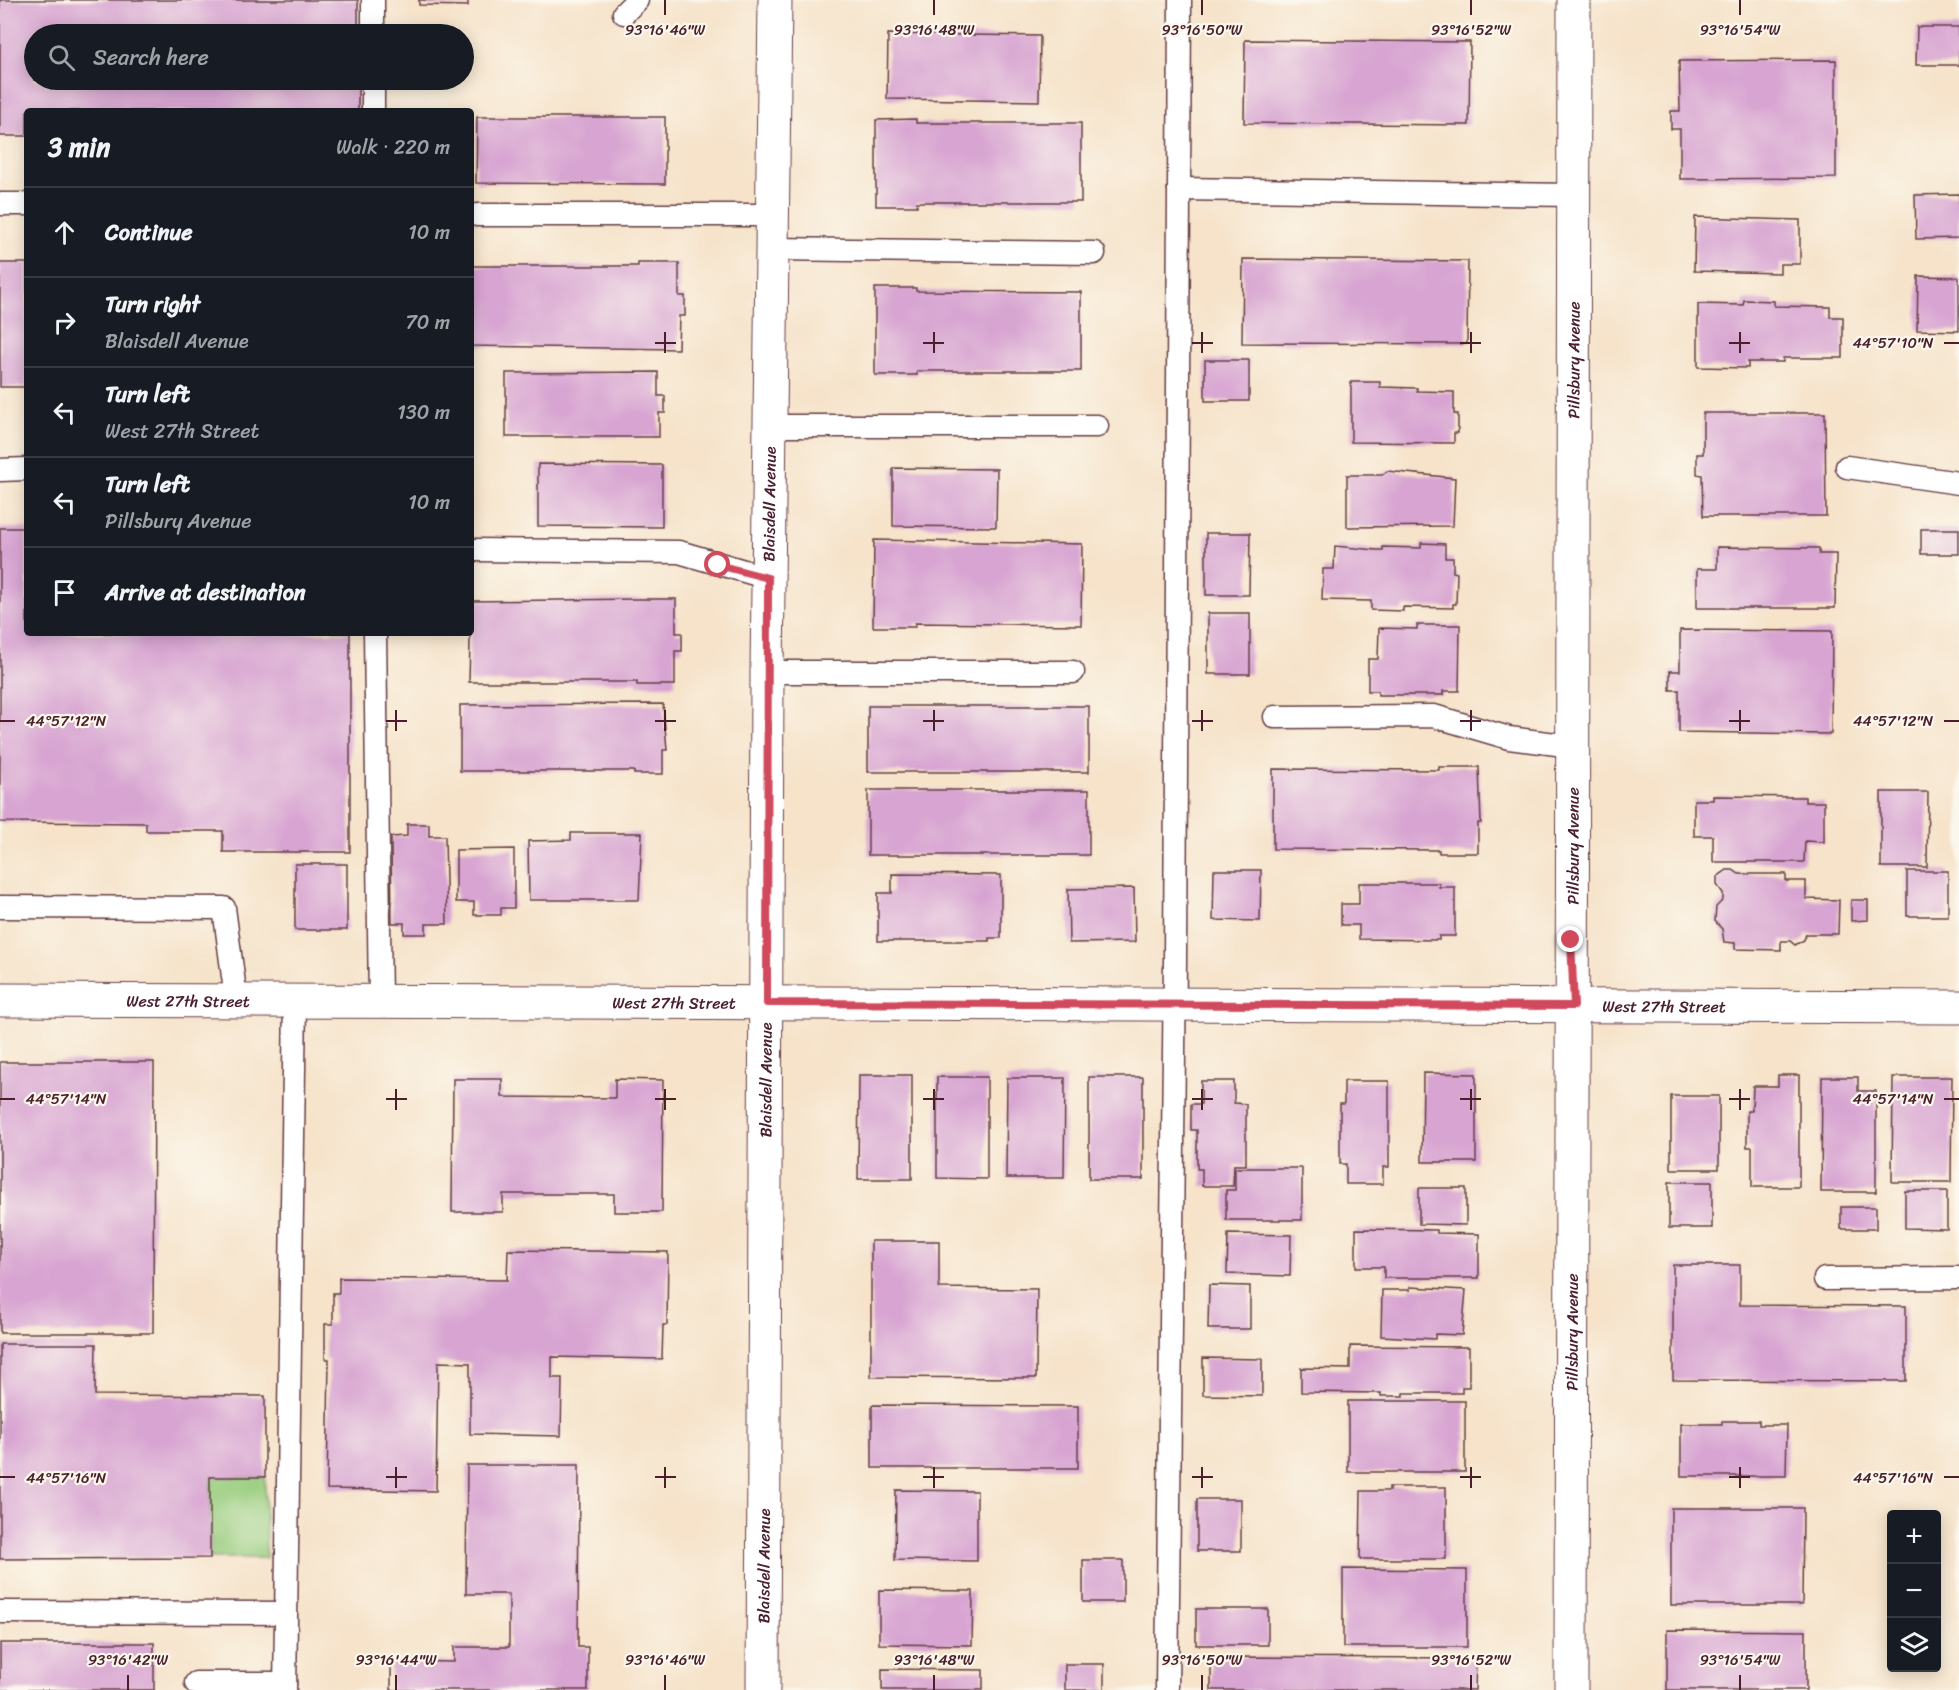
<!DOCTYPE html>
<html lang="en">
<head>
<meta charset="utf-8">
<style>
  body { margin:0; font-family:Sriracha,sans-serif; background:#20242c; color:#f1f3f6 }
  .controls { position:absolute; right:18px; bottom:18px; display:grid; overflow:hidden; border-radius:6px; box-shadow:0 3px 15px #0003 }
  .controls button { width:54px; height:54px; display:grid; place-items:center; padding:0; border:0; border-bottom:2px solid #363941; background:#171b24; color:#f1f3f6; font:30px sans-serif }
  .stop { position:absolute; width:18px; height:18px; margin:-14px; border:4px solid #d1495b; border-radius:50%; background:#fff }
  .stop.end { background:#d1495b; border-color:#fff; box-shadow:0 2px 6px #0008 }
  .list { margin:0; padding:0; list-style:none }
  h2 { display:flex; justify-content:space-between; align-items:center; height:78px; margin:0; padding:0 24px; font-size:26px }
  h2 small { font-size:20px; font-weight:400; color:#9ea1a6 }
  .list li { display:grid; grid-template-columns:39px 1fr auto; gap:18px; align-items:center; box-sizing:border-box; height:90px; padding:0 24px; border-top:2px solid #363941 }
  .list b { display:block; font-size:22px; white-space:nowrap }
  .list p { margin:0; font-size:20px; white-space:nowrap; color:#9ea1a6 }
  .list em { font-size:20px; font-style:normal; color:#9ea1a6 }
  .icon { flex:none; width:33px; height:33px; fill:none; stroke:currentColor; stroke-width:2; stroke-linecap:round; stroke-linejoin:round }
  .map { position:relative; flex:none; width:1959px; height:1690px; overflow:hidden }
  .search { position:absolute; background:#171b24; box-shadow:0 3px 15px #0003; left:24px; top:24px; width:450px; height:66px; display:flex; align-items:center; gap:15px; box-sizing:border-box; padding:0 21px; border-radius:33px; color:#9ea1a6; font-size:22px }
  .panel { position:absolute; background:#171b24; box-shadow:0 3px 15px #0003; left:24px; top:108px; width:450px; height:528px; border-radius:6px }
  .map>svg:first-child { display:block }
  .green { fill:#99cd7f; stroke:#727655; stroke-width:1.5 }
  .building { fill:#d8a5d2 }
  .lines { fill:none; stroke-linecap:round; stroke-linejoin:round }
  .service-casing { stroke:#643c43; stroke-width:25 }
  .minor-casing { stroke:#643c43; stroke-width:35 }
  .tertiary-casing { stroke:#643c43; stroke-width:35 }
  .service { stroke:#fff; stroke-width:22 }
  .minor { stroke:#fff; stroke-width:33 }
  .tertiary { stroke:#fff; stroke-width:33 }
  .route { stroke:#d1495b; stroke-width:8 }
  .ticks { fill:none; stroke:#4a1f2b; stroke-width:2 }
  .labels { text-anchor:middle; stroke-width:4.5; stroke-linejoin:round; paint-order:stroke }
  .street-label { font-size:16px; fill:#4a1f2b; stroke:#fbf7ec }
  .ticks-label { font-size:15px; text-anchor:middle; fill:#4a1f2b; stroke:#fbf7ec; stroke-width:4.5; stroke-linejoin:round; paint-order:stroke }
</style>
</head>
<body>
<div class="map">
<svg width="1959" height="1690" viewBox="0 0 1959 1690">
  <rect width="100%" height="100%" fill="#fbf7ec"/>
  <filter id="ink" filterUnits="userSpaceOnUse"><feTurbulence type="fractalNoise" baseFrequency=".0167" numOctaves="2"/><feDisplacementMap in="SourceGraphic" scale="12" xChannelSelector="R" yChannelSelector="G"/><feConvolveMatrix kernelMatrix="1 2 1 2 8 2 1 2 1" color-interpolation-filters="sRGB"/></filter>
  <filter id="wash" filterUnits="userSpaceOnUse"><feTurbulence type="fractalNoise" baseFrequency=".008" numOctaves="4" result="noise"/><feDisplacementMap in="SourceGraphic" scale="24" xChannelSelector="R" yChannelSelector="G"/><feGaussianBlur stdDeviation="1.35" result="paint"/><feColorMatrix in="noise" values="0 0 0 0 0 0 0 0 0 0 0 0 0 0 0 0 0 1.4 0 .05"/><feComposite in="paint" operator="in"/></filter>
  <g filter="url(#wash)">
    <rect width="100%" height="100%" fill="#f6e3ca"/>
    <polygon class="green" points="210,1477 265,1477 266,1558 210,1558"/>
    <g id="blocks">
      <g class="building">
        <polygon points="0,0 358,0 358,34 34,34 34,80 358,80 358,111 27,111 27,136 0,136"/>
        <polygon points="419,0 468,0 468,6 419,5"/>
        <polygon points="1917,27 1959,27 1959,65 1916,65"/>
        <polygon points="888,34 1040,36 1039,101 887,99"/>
        <polygon points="1245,40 1470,42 1469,125 1244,123"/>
        <polygon points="1836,60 1836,178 1680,179 1680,129 1671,129 1671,111 1680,111 1679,61"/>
        <polygon points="477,117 665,117 665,184 476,183"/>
        <polygon points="916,119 916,123 1081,123 1081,202 917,202 917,206 876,206 876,120"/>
        <polygon points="1959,194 1959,238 1916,239 1915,195"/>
        <polygon points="1695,217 1800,220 1800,264 1780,264 1780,273 1694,271"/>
        <polygon points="1243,259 1468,261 1467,344 1242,343"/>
        <rect x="0" y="263" width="27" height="124"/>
        <polygon points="638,263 679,263 679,296 685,296 685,316 679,316 678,349 471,346 471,266 638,266"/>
        <polygon points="1918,276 1959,277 1959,331 1917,330"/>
        <polygon points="875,288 916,288 916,291 1081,292 1081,371 917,371 917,375 875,375"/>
        <polygon points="1744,300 1774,301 1774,306 1830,307 1830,317 1843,317 1843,358 1783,358 1783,362 1748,362 1748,368 1698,367 1698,304 1743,305"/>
        <rect x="1205" y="360" width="44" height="41"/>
        <polygon points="658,372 658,396 665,396 665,413 659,413 659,437 506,437 506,373"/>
        <polygon points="1351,382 1380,382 1380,387 1417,388 1417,391 1454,392 1454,414 1458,414 1458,433 1454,433 1454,443 1351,442"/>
        <polygon points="1703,413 1825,413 1826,516 1703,516 1702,475 1697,474 1697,454 1703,454"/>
        <polygon points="538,464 662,465 662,527 538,526"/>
        <polygon points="893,468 997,469 996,527 893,526"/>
        <polygon points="1387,471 1455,478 1453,526 1347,527 1347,475 1382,475"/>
        <polygon points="0,528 27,528 27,633 350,633 350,852 223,852 223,831 146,831 146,823 0,822"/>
        <rect x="1921" y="529" width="38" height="25"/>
        <polygon points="1206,533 1250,533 1249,595 1206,595"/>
        <polygon points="874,540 1082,544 1081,625 915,623 915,627 873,627"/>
        <polygon points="1421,543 1445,544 1445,558 1453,558 1453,572 1457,573 1456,604 1453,604 1453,608 1403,607 1403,611 1371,610 1371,601 1322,600 1323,569 1334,569 1335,546 1376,550 1383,550 1383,547 1421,548"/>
        <polygon points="1717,547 1819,548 1819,554 1836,554 1835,608 1697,608 1697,569 1717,569"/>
        <polygon points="636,599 676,599 676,633 682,633 682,651 675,651 675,685 637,685 637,682 469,682 471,601"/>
        <rect x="1208" y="613" width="42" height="61"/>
        <polygon points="1417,625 1460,625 1459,691 1443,691 1443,695 1378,695 1378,691 1368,691 1368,659 1378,659 1379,628 1417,629"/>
        <polygon points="1680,630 1832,631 1831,734 1679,732 1679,690 1670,690 1670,671 1680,671"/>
        <polygon points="663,704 667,750 663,750 663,774 634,774 634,771 460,771 460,705"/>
        <rect x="868" y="706" width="221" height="66"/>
        <polygon points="1439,767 1479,767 1481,823 1478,823 1478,853 1439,853 1439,850 1273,849 1273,769 1439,770"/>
        <rect x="868" y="790" width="221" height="65"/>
        <polygon points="1881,792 1928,792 1927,867 1881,867"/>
        <polygon points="1713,796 1805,797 1805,802 1824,802 1824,842 1805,841 1804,862 1713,862 1713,836 1694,836 1694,800 1713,800"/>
        <polygon points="407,824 429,824 429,836 445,836 447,924 426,924 426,934 404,934 404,923 392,923 391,837 407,836"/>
        <polygon points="571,833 642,833 639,900 529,900 528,841 571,840"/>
        <polygon points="514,849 514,908 501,908 501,915 474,915 474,902 456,902 456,850"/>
        <rect x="295" y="864" width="52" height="66"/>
        <polygon points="1214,870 1261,870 1260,921 1213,920"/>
        <polygon points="1727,870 1733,870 1739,874 1786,874 1786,881 1806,881 1806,899 1839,900 1838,934 1806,934 1804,940 1795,945 1790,941 1781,941 1781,950 1735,949 1735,943 1724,942 1722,929 1715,921 1716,907 1723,900 1723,893 1717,885 1717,877"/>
        <rect x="1907" y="871" width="41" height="45"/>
        <polygon points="892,874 1001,875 1001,938 989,938 989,941 878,941 878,893 892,893"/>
        <polygon points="1359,883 1439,883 1439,887 1455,887 1455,936 1439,936 1439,940 1359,939 1359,925 1341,925 1341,904 1359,904"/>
        <polygon points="1134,888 1135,942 1069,943 1068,889"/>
        <polygon points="1851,900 1868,900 1868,920 1851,921"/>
        <polygon points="0,1062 154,1062 153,1333 0,1333"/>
        <polygon points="1423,1073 1476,1074 1476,1162 1422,1162"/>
        <polygon points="859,1075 912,1075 912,1179 858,1179"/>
        <polygon points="1778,1075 1799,1075 1799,1187 1752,1187 1752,1147 1747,1147 1747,1111 1752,1111 1753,1086 1778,1086"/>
        <polygon points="937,1077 987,1077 987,1179 937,1178"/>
        <rect x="1089" y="1077" width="54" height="102"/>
        <polygon points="1822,1077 1858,1077 1858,1091 1876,1091 1876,1192 1821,1192"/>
        <polygon points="1893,1077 1952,1077 1951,1182 1892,1182"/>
        <polygon points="1007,1078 1065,1078 1064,1178 1006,1178"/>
        <polygon points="453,1079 502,1079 502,1097 615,1098 615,1079 663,1080 662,1212 614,1212 614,1194 503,1194 503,1212 452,1212"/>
        <polygon points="1201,1081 1234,1081 1234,1103 1246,1104 1246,1165 1234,1165 1233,1186 1202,1186 1202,1169 1197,1169 1197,1130 1191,1130 1191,1104 1201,1104"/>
        <polygon points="1344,1081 1389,1081 1389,1167 1383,1167 1383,1184 1346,1184 1346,1164 1340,1164 1340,1104 1344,1104"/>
        <rect x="1671" y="1096" width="48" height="73"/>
        <polygon points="1235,1168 1302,1168 1302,1220 1226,1220 1226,1190 1235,1190"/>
        <rect x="1669" y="1182" width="43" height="46"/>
        <polygon points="1419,1188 1466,1188 1466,1225 1419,1224"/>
        <polygon points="1905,1191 1947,1191 1947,1229 1905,1228"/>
        <rect x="1841" y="1207" width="35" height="22"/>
        <polygon points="1356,1229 1437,1230 1437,1233 1479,1234 1479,1278 1384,1278 1384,1267 1356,1267"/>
        <polygon points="1228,1234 1291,1235 1290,1276 1227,1274"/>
        <polygon points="871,1241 939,1241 939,1288 1037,1289 1036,1378 871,1377"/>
        <polygon points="508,1250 668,1252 667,1325 663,1325 662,1359 552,1357 552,1378 562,1378 561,1436 470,1434 470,1363 438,1362 436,1491 327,1489 329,1359 325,1359 325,1324 333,1324 333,1293 339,1293 339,1278 507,1280"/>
        <polygon points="1673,1265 1740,1265 1740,1305 1906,1306 1906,1381 1673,1380"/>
        <polygon points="1209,1285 1250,1286 1250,1329 1208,1329"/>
        <polygon points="1410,1287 1466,1290 1462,1335 1435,1334 1435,1339 1381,1336 1382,1290 1410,1290"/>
        <polygon points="0,1344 96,1344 95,1395 265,1396 265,1477 210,1477 210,1558 0,1559"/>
        <polygon points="1350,1346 1469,1347 1469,1387 1462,1387 1462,1393 1403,1393 1403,1396 1381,1396 1381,1393 1301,1392 1301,1368 1350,1369"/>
        <polygon points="1203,1358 1262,1359 1262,1396 1203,1395"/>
        <rect x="1348" y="1401" width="117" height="71"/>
        <polygon points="872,1405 1078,1406 1078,1468 872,1468"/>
        <polygon points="1722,1421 1759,1421 1759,1425 1787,1425 1786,1476 1681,1476 1681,1424 1722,1424"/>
        <polygon points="467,1465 579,1465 578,1647 588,1647 588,1690 391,1690 391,1661 454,1662 454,1647 509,1647 509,1594 466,1594"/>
        <polygon points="1389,1487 1446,1487 1446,1559 1360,1559 1361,1491 1389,1491"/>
        <polygon points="896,1490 977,1491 977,1561 895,1560"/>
        <rect x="1197" y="1499" width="44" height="52"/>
        <polygon points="1671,1508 1803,1508 1802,1605 1671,1605"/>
        <rect x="1083" y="1560" width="40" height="42"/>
        <polygon points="1343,1569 1467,1570 1467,1647 1343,1647"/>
        <polygon points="879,1590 973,1591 972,1645 879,1644"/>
        <rect x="1196" y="1609" width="72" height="36"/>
        <polygon points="1667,1630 1806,1631 1806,1690 1667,1690"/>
        <rect x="0" y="1643" width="154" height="47"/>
        <polygon points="1211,1657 1476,1658 1475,1690 1211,1690"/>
        <rect x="1065" y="1664" width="39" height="26"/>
        <polygon points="882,1669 983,1670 983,1690 882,1690"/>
      </g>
    </g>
  </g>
  <g filter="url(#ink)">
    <use href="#blocks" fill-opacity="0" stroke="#643c43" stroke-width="1.5"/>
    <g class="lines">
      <defs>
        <g id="service">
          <polyline points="373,0 373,34"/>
          <polyline points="624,13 637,0"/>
          <polyline points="373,80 373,111"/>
          <polyline points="1179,189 1574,195"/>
          <polyline points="0,204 27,204"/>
          <polyline points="477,215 772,215"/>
          <polyline points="772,249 1094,253"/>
          <polyline points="770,426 1097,426"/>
          <polyline points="1847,467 1959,483"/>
          <polyline points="0,470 27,469"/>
          <polyline points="476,550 679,552 768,578"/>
          <polyline points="375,633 380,1000"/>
          <polyline points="767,672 1073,672"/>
          <polyline points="1275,717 1434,716 1509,738 1572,746"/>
          <polyline points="0,907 224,908 236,999"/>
          <polyline points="1825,1279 1959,1278"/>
          <polyline points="0,1612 285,1613"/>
          <polyline points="196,1683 285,1683"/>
          <polyline points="285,1690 295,1000"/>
          <polyline points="1167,1690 1175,961 1180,0"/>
        </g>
        <g id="minor">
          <path id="s1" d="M 0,1000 L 1959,1007"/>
          <path id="s2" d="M 1571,1690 L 1574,0"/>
        </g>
        <g id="tertiary">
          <path id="s3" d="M 763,1690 L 767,672 L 775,0"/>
        </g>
      </defs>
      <use href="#service" class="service-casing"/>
      <use href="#minor" class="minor-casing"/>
      <use href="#tertiary" class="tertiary-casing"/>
      <use href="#service" class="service"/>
      <use href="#minor" class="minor"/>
      <use href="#tertiary" class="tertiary"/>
    </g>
  </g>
  <g class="lines" filter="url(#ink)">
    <polyline class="route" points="718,565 768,578 767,1003 1574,1006 1571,940"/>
  </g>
  <path class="ticks" d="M 665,0 L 665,15M 934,0 L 934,15M 1202,0 L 1202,15M 1471,0 L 1471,15M 1740,0 L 1740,15M 665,332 L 665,353M 934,332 L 934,353M 1202,332 L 1202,353M 1471,332 L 1471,353M 1740,332 L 1740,353M 655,343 L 676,343M 923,343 L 944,343M 1192,343 L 1213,343M 1460,343 L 1481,343M 1729,343 L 1750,343M 1944,343 L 1959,343M 396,710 L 396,731M 665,710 L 665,731M 934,710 L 934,731M 1202,710 L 1202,731M 1471,710 L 1471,731M 1740,710 L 1740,731M 0,721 L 15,721M 386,721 L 407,721M 655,721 L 676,721M 923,721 L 944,721M 1192,721 L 1213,721M 1460,721 L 1481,721M 1729,721 L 1750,721M 1944,721 L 1959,721M 396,1089 L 396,1110M 665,1089 L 665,1110M 934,1089 L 934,1110M 1202,1089 L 1202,1110M 1471,1089 L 1471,1110M 1740,1089 L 1740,1110M 0,1099 L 15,1099M 386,1099 L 407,1099M 655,1099 L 676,1099M 923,1099 L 944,1099M 1192,1099 L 1213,1099M 1460,1099 L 1481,1099M 1729,1099 L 1750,1099M 1944,1099 L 1959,1099M 396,1467 L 396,1488M 665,1467 L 665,1488M 934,1467 L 934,1488M 1202,1467 L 1202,1488M 1471,1467 L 1471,1488M 1740,1467 L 1740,1488M 0,1477 L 15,1477M 386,1477 L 407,1477M 655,1477 L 676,1477M 923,1477 L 944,1477M 1192,1477 L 1213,1477M 1460,1477 L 1481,1477M 1729,1477 L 1750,1477M 1944,1477 L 1959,1477M 128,1675 L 128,1690M 396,1675 L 396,1690M 665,1675 L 665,1690M 934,1675 L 934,1690M 1202,1675 L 1202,1690M 1471,1675 L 1471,1690M 1740,1675 L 1740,1690"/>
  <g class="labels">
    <g class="street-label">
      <text dy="6" stroke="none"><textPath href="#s2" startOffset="1330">Pillsbury Avenue</textPath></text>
      <text dy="6" stroke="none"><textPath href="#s3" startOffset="1186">Blaisdell Avenue</textPath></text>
      <text dy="6" stroke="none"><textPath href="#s2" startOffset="844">Pillsbury Avenue</textPath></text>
      <text dy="6" stroke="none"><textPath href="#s1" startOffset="188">West 27th Street</textPath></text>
      <text dy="6" stroke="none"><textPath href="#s1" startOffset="674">West 27th Street</textPath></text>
      <text dy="6" stroke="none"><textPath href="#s1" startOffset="1664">West 27th Street</textPath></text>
      <text dy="6" stroke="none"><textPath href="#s3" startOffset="610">Blaisdell Avenue</textPath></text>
      <text dy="6" stroke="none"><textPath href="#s2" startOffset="358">Pillsbury Avenue</textPath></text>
      <text dy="6" stroke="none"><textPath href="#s3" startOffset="124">Blaisdell Avenue</textPath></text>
    </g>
  </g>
  <g class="ticks-label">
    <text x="665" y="35">93°16'46"W</text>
    <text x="934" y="35">93°16'48"W</text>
    <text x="1202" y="35">93°16'50"W</text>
    <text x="1471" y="35">93°16'52"W</text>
    <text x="1740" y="35">93°16'54"W</text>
    <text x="1893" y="348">44°57'10"N</text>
    <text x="1893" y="726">44°57'12"N</text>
    <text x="66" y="726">44°57'12"N</text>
    <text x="1893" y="1104">44°57'14"N</text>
    <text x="66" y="1104">44°57'14"N</text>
    <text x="1893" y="1483">44°57'16"N</text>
    <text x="66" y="1483">44°57'16"N</text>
    <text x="128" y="1665">93°16'42"W</text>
    <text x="396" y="1665">93°16'44"W</text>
    <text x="665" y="1665">93°16'46"W</text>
    <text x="934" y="1665">93°16'48"W</text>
    <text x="1202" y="1665">93°16'50"W</text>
    <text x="1471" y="1665">93°16'52"W</text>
    <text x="1740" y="1665">93°16'54"W</text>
  </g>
</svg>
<div class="controls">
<button>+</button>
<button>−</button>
<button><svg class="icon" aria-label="layers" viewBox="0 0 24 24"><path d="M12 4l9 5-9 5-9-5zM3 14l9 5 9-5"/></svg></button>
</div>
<div class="stop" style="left:718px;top:565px"></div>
<div class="stop end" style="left:1571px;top:940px"></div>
<div class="search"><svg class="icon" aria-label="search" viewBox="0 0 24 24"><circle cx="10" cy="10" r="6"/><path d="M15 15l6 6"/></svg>Search here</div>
<section class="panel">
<h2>3 min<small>Walk · 220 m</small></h2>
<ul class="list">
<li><svg class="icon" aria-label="ahead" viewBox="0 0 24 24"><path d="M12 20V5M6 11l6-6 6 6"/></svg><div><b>Continue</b></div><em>10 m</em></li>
<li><svg class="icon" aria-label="right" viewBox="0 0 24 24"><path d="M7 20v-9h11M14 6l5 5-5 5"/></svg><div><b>Turn right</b><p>Blaisdell Avenue</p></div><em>70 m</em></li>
<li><svg class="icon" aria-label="left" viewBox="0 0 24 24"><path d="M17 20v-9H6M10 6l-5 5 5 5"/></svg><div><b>Turn left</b><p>West 27th Street</p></div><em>130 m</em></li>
<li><svg class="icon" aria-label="left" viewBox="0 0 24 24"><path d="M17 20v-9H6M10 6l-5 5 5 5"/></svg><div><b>Turn left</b><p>Pillsbury Avenue</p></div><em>10 m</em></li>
<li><svg class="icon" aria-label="arrive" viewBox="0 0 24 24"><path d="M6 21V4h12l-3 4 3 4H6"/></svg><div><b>Arrive at destination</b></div></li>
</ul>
</section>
</div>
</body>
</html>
